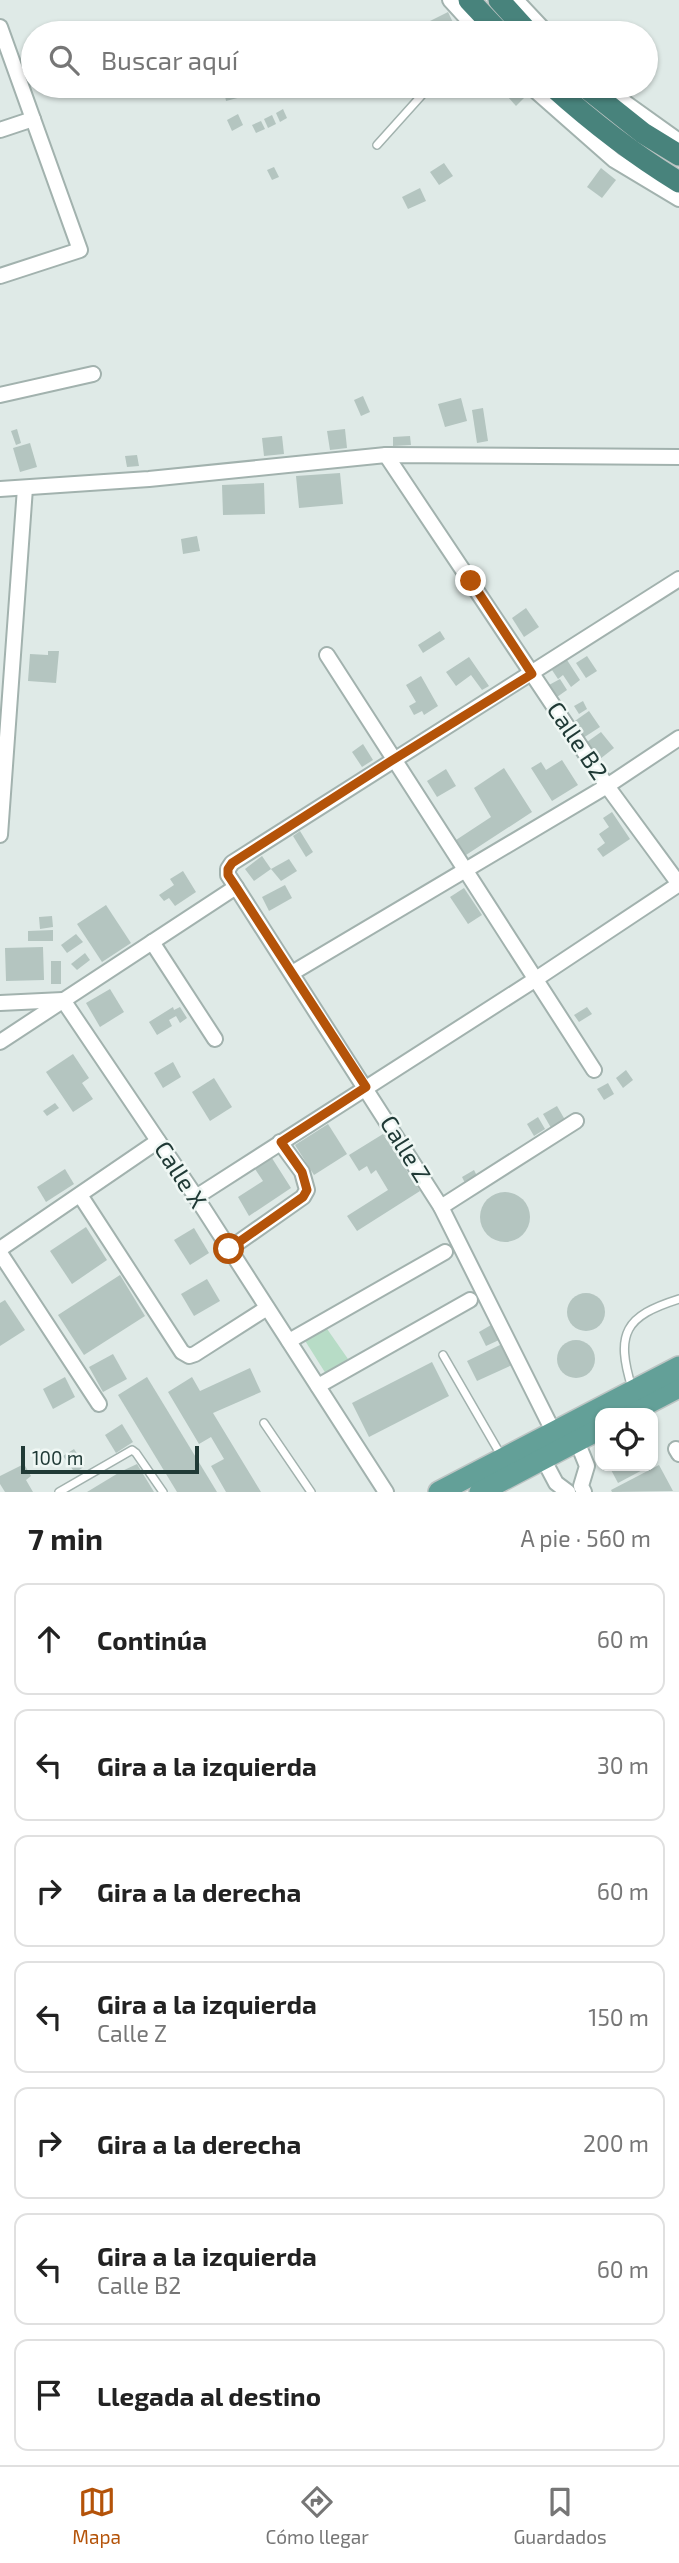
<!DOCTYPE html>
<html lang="es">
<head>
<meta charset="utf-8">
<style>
  body { margin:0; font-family:"Exo 2",sans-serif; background:#f6f6f6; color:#222 }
  .controls { position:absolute; right:21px; bottom:21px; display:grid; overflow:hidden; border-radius:14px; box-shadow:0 2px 5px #0004 }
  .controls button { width:63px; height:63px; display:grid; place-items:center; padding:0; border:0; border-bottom:2px solid #e0e0e0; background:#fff; color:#222; font:35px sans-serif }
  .scale { position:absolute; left:21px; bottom:18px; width:178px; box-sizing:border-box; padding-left:7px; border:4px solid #203a36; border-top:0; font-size:19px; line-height:24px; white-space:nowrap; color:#203a36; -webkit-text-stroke:5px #eff7f4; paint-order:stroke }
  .stop { position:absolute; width:21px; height:21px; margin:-16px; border:5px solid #b45309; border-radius:50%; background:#fff }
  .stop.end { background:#b45309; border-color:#fff; box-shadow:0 2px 7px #0008 }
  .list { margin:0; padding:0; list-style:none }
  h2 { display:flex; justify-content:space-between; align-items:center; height:91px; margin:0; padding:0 28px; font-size:30px }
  h2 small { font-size:23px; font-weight:400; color:#767676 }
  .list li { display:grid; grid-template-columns:46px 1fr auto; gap:21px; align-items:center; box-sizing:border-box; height:112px; margin:0 14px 14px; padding:0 14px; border:2px solid #e0e0e0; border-radius:14px }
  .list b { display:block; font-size:26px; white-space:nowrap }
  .list p { margin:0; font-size:23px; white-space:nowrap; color:#767676 }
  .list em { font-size:23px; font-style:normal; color:#767676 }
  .icon { flex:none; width:38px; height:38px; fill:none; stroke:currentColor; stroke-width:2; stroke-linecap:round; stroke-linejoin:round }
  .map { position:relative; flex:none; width:679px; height:1492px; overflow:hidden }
  .search { position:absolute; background:#fff; box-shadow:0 2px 5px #0004; left:21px; right:21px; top:21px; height:77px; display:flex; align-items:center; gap:18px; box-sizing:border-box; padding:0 24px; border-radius:38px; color:#767676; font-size:26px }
  .sheet { height:973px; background:#fff }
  nav { display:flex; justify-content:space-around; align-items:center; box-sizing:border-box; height:98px; border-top:2px solid #e0e0e0; background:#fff; font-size:19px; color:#767676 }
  nav a { display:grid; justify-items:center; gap:4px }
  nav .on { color:#b45309 }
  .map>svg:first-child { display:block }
  .green { fill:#b7dcc6 }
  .building { fill:#b4c5c0 }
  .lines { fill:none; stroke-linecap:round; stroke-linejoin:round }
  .service-casing { stroke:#a2b2ae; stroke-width:10 }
  .minor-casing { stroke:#a2b2ae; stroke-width:18 }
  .primary-casing { stroke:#bcc4c3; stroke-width:24 }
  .trunk-casing { stroke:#bcc4c3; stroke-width:24 }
  .service { stroke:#fff; stroke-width:7 }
  .minor { stroke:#fff; stroke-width:14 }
  .primary { stroke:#63a098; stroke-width:21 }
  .trunk { stroke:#48837c; stroke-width:21 }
  .route { stroke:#b45309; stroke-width:9 }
  .labels { text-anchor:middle; stroke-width:5; stroke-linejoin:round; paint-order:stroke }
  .street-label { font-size:24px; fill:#203a36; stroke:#eff7f4 }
</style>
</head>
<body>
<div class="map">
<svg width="679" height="1492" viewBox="0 0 679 1492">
  <rect width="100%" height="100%" fill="#dfeae7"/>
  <polygon class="green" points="325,1326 348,1359 326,1374 304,1339"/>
  <g class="building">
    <polygon points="448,12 458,33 431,33 426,23"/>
    <polygon points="223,86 243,86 245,96 226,101"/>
    <polygon points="498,86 515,86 525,97 516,106"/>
    <polygon points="283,109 287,118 280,122 276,113"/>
    <polygon points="238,114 243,125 232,131 227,120"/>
    <polygon points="272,115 276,124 268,128 264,119"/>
    <polygon points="261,121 265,129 256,133 252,125"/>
    <polygon points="444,163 453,176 439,185 430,172"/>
    <polygon points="274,167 279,177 272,180 267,170"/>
    <polygon points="601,168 616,180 602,198 587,187"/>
    <polygon points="420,188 426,201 408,209 402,197"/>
    <polygon points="363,396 370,412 361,416 354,400"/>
    <polygon points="461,398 467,421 445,427 438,404"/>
    <polygon points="483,408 488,441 477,443 472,410"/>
    <polygon points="17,429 21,443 16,445 11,431"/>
    <polygon points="345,429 347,448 330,450 327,431"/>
    <polygon points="282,436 284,454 264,456 262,438"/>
    <polygon points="410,436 411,445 393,446 393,437"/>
    <polygon points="30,443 37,467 20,472 13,448"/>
    <polygon points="137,455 139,466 127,467 125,456"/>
    <polygon points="340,473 343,504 299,508 296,476"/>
    <polygon points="264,483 265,514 223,515 222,485"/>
    <polygon points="197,536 200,551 183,554 181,539"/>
    <polygon points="526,608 539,627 524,637 512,618"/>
    <polygon points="440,631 445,639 423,653 418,645"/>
    <polygon points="48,651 59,651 56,683 28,681 30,654 48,655"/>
    <polygon points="587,656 597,671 586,678 576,663"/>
    <polygon points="469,657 489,686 482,690 471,675 456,686 446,672"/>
    <polygon points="567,660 580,680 571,687 563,675 558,679 552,670"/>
    <polygon points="421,676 438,706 424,715 422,711 414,715 409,706 416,702 406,685"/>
    <polygon points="560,679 567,690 557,697 549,685"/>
    <polygon points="583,701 587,709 579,714 574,706"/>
    <polygon points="589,711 600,727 583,738 572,723"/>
    <polygon points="601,732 614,748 600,759 587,742"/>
    <polygon points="363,744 373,760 362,767 352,752"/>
    <polygon points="562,760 578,785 552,801 531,768 541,762 546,770"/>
    <polygon points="504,768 532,812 466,855 456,840 491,817 474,788"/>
    <polygon points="446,769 456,786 437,797 427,781"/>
    <polygon points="612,812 630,839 603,857 597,849 605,843 599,834 609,827 603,818"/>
    <polygon points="300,831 313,852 306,857 293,836"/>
    <polygon points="262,856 271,869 254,881 245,869"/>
    <polygon points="289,859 297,871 281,881 271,869"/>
    <polygon points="183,871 196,892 175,906 169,898 164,901 159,895 174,885 170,879"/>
    <polygon points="285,885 292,898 269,911 262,897"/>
    <polygon points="464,888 482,915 468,924 450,897"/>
    <polygon points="106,905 131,943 102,962 77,924"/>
    <polygon points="52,916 53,927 40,929 39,917"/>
    <polygon points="53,930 53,941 28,941 28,931"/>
    <polygon points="76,934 83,942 67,953 61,945"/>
    <polygon points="43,947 44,980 6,981 5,948"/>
    <polygon points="85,953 90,960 77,970 71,964"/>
    <rect x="51" y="961" width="10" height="23"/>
    <polygon points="110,989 124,1012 100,1027 86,1003"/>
    <polygon points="173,1007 174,1010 180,1007 187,1018 180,1023 176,1016 169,1020 172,1026 157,1035 149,1022"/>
    <polygon points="587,1007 592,1014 579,1022 574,1015"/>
    <polygon points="73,1054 89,1078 82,1083 93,1099 73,1112 46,1072"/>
    <polygon points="173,1062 181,1077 163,1088 154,1073"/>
    <polygon points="626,1070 633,1080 623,1088 616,1078"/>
    <polygon points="214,1078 232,1107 210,1121 192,1092"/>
    <polygon points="608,1083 614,1094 604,1100 597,1089"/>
    <polygon points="55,1103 59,1108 47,1116 43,1111"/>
    <polygon points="557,1106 568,1125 554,1133 543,1114"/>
    <polygon points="538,1117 545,1129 534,1136 527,1124"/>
    <polygon points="328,1124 347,1154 314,1175 295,1145"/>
    <polygon points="383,1134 420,1191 357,1231 347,1216 388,1190 376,1170 371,1174 367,1166 359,1171 349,1155"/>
    <polygon points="270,1155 291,1188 249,1216 238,1197 263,1181 253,1166"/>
    <polygon points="65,1169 74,1184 46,1202 37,1187"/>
    <polygon points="474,1170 479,1180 467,1187 462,1177"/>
    <circle cx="505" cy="1217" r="25"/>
    <polygon points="86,1227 107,1260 72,1284 50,1251"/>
    <polygon points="194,1228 209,1253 190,1265 174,1240"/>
    <polygon points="120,1275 145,1316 84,1355 58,1315"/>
    <polygon points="207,1279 220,1301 194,1316 181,1294"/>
    <circle cx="586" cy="1312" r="19"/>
    <polygon points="5,1300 25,1330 0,1346 0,1303"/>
    <polygon points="491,1325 499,1340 486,1346 479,1332"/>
    <circle cx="576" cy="1359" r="19"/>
    <polygon points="502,1344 512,1365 477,1381 467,1361"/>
    <polygon points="113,1354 127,1379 103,1392 89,1367"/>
    <polygon points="432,1362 449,1396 369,1437 352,1403"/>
    <polygon points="250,1368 261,1392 213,1413 261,1492 226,1492 211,1466 224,1459 211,1437 199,1444 168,1392 192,1377 200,1391"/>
    <polygon points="65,1377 75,1397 53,1409 43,1389"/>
    <polygon points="147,1377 217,1492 177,1492 118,1395"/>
    <polygon points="122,1424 133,1442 116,1453 105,1435"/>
    <polygon points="74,1449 85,1466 75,1473 63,1456"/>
    <polygon points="24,1464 31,1476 26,1480 33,1492 5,1492 0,1484 0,1476"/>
    <polygon points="137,1464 154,1492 87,1492 120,1472"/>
    <polygon points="659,1465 673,1491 612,1492 611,1490"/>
    <polygon points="609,1466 650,1466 618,1483"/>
  </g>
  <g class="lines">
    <defs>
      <g id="service">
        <polyline points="377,145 430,86"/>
        <polyline points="443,1355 502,1457"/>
        <path d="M 632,1388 C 615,1333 625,1316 679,1299"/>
        <polyline points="264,1423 311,1492"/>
        <polyline points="59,1492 132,1450 136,1453 163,1492"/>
      </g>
      <g id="minor">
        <polyline points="450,0 480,33"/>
        <polyline points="516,0 547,33"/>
        <polyline points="0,27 80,250 0,276"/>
        <polyline points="530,86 614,160 679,199"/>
        <polyline points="602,86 679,141"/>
        <polyline points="0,130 33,119"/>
        <polyline points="0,395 93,374"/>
        <polyline points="386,455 607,786 679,884"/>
        <polyline points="0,489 149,479 386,455 679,457"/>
        <polyline points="327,655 594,1070"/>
        <polyline points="0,835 25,488"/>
        <polyline points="152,942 215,1039"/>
        <polyline points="292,973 607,786 679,738"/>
        <polyline points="0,1003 63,1000 196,1197 386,1492"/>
        <polyline points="0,1042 236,887"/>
        <polyline points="80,1195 182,1352 189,1356 195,1354 267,1308"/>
        <polyline points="196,1197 536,979 679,884"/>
        <polyline points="441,1207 576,1121"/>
        <polyline points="0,1249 158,1141"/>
        <polyline points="229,1249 303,1197 307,1190 302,1172 280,1142"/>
        <polyline points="0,1253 99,1404"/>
        <polyline points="289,1341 445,1252"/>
        <polyline points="318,1386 470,1300"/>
        <polyline points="574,1434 587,1466 581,1486 584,1492"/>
        <polyline points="557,1439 441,1207 236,887 228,875 228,869 232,863 679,579"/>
        <polyline points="676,1449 679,1454"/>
        <polyline points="539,1451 556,1483 568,1492"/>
      </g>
      <g id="primary">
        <polyline points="629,1413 679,1387"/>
        <polyline points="439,1492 679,1367"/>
        <polyline points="480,1492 600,1429"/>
      </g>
      <g id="trunk">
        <polyline points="469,0 500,33"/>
        <polyline points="499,0 529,33"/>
        <path d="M 552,86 C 592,122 633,154 679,182"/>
        <polyline points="584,86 643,133 679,155"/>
      </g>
    </defs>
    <use href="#service" class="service-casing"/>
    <use href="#minor" class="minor-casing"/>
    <use href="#primary" class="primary-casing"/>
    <use href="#trunk" class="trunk-casing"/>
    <use href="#service" class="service"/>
    <use href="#minor" class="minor"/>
    <use href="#primary" class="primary"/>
    <use href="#trunk" class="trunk"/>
  </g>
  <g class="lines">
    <polyline class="route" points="229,1249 303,1197 307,1190 302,1172 281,1142 366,1087 236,887 228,875 228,869 232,863 391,761 532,674 471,581"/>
  </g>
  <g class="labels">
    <g class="street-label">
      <text transform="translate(577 741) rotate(56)" y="8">Calle B2</text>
      <text transform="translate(405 1149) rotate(58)" y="8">Calle Z</text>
      <text transform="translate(180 1175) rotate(57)" y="8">Calle X</text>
    </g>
  </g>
</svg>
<div class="controls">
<button><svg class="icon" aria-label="locate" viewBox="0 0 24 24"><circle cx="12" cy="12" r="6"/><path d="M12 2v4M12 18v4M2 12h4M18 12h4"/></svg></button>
</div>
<div class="scale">100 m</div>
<div class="stop" style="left:229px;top:1249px"></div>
<div class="stop end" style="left:471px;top:581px"></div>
<div class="search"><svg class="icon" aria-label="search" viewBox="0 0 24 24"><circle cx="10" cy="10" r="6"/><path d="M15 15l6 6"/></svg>Buscar aquí</div>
</div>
<section class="sheet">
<h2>7 min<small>A pie · 560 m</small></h2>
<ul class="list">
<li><svg class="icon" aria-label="ahead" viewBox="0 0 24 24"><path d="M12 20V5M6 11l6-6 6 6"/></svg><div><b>Continúa</b></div><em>60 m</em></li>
<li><svg class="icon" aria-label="left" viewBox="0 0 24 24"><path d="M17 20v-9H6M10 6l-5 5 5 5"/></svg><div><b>Gira a la izquierda</b></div><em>30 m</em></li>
<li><svg class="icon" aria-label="right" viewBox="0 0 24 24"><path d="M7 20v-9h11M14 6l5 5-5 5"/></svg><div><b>Gira a la derecha</b></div><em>60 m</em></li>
<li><svg class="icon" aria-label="left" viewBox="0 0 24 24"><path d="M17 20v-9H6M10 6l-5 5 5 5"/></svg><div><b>Gira a la izquierda</b><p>Calle Z</p></div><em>150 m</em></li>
<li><svg class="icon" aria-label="right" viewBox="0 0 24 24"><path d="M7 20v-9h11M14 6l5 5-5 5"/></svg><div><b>Gira a la derecha</b></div><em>200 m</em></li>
<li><svg class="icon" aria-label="left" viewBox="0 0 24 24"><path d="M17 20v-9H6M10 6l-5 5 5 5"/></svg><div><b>Gira a la izquierda</b><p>Calle B2</p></div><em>60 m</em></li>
<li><svg class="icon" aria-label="arrive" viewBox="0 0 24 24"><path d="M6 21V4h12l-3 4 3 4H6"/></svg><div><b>Llegada al destino</b></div></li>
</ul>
</section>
<nav>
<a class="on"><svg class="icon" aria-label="map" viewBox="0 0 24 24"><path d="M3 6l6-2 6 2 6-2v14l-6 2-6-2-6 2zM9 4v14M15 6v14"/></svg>Mapa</a>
<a><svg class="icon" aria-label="directions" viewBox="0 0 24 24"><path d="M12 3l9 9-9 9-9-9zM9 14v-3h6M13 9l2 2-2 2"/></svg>Cómo llegar</a>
<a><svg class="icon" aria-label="saved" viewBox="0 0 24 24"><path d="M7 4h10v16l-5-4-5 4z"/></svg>Guardados</a>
</nav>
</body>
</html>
